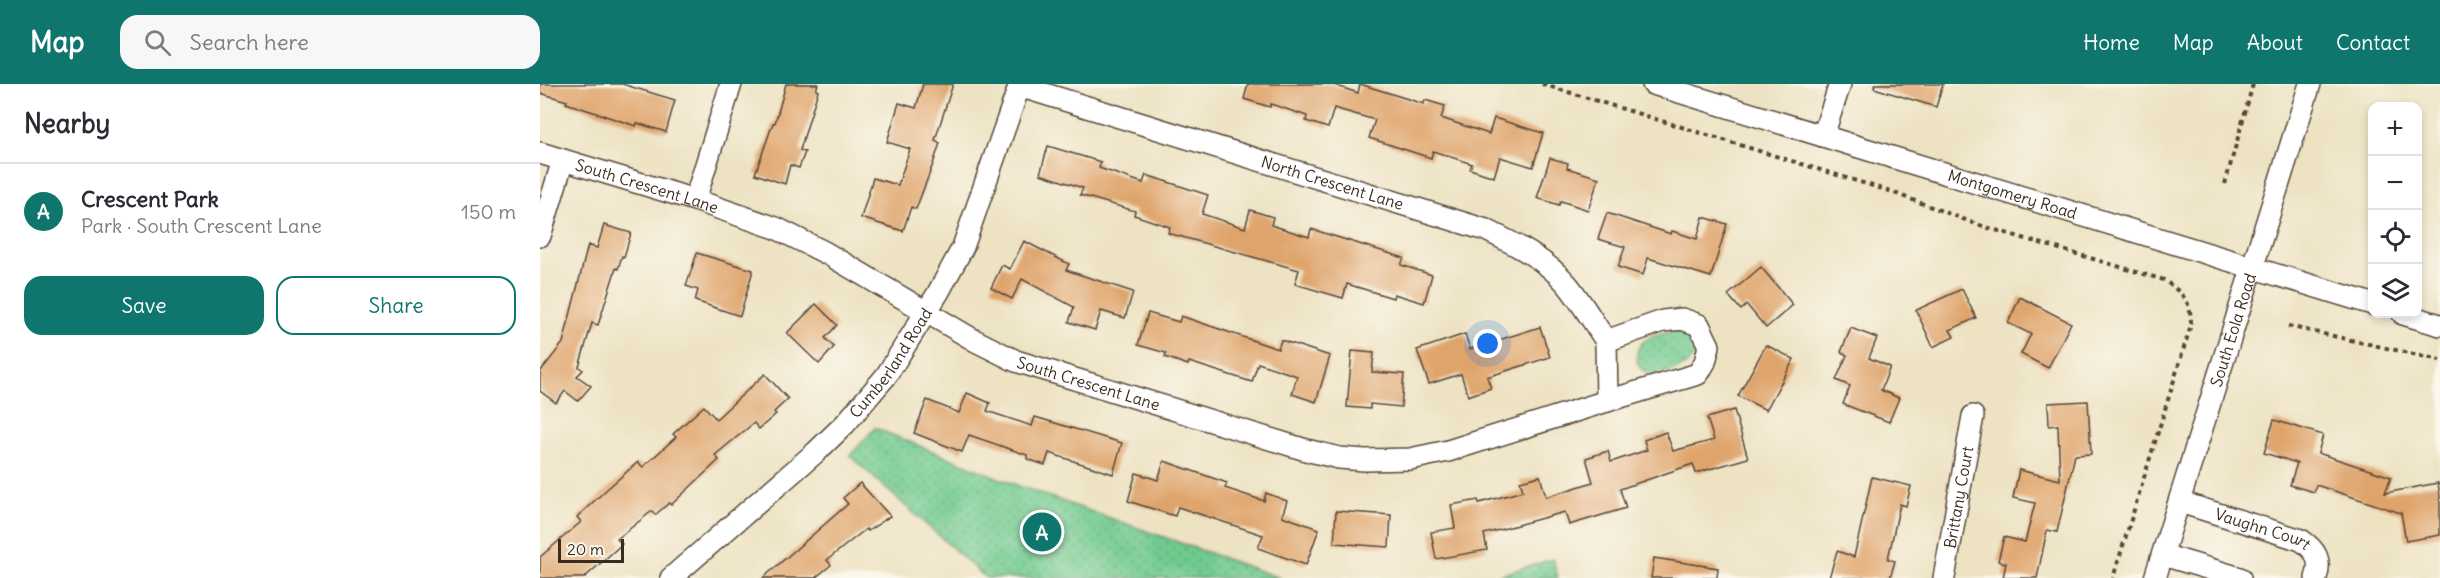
<!DOCTYPE html>
<html lang="en">
<head>
<meta charset="utf-8">
<style>
  body { margin:0; font-family:Delius,sans-serif; background:#f7f7f7; color:#2b2b33 }
  .controls { position:absolute; right:18px; top:18px; display:grid; overflow:hidden; border-radius:12px; box-shadow:0 3px 9px #0003 }
  .controls button { width:54px; height:54px; display:grid; place-items:center; padding:0; border:0; border-bottom:2px solid #e1e1e2; background:#fff; color:#2b2b33; font:30px sans-serif }
  .scale { position:absolute; left:18px; bottom:15px; width:66px; box-sizing:border-box; padding-left:6px; border:3px solid #3b2a1e; border-top:0; font-size:16px; line-height:21px; white-space:nowrap; color:#3b2a1e; -webkit-text-stroke:4px #fbf7ec; paint-order:stroke }
  .you { position:absolute; left:948px; top:260px; width:21px; height:21px; margin:-15px; border:4px solid #fff; border-radius:50%; background:#1a73e8; box-shadow:0 0 0 9px #1a73e833 }
  .badge { display:grid; place-items:center; width:39px; height:39px; border-radius:50%; background:#0f766e; color:#fff; font-size:20px; font-weight:700 }
  .pin { position:absolute; translate:-50% -50%; border:3px solid #fff; box-shadow:0 2px 6px #0006 }
  .list { margin:0; padding:0; list-style:none }
  h2 { display:flex; justify-content:space-between; align-items:center; height:78px; margin:0; padding:0 24px; font-size:26px }
  h2 small { font-size:20px; font-weight:400; color:#7c7c81 }
  .list li { display:grid; grid-template-columns:39px 1fr auto; gap:18px; align-items:center; box-sizing:border-box; height:96px; padding:0 24px; border-top:2px solid #e1e1e2 }
  .list b { display:block; font-size:22px; white-space:nowrap }
  .list p { margin:0; font-size:20px; white-space:nowrap; color:#7c7c81 }
  .list em { font-size:20px; font-style:normal; color:#7c7c81 }
  .actions { display:flex; gap:12px; padding:18px 24px }
  .actions a { flex:1; padding:14px 0; border:2px solid #0f766e; border-radius:18px; text-align:center; font-size:21px; color:#0f766e }
  .actions .main { background:#0f766e; color:#fff }
  .icon { flex:none; width:33px; height:33px; fill:none; stroke:currentColor; stroke-width:2; stroke-linecap:round; stroke-linejoin:round }
  .map { position:relative; flex:none; width:1900px; height:494px; overflow:hidden }
  header { display:flex; align-items:center; gap:36px; box-sizing:border-box; height:84px; padding:0 30px; background:#0f766e; color:#fff }
  header strong { font-size:28px }
  nav { display:flex; gap:33px; margin-inline-start:auto; font-size:21px }
  .search { width:420px; height:54px; background:#f7f7f7; display:flex; align-items:center; gap:15px; box-sizing:border-box; padding:0 21px; border-radius:18px; color:#7c7c81; font-size:22px }
  main { display:flex }
  aside { flex:1; background:#fff }
  .map>svg:first-child { display:block }
  .grass { fill:url(#grass-dots); stroke:#567a57; stroke-width:1.5 }
  .building { fill:#dfa46c }
  .lines { fill:none; stroke-linecap:round; stroke-linejoin:round }
  .minor-casing { stroke:#564637; stroke-width:24 }
  .path { stroke:#564637; stroke-width:4; stroke-dasharray:4.5 4.5; stroke-linecap:butt }
  .minor { stroke:#fff; stroke-width:21 }
  .labels { text-anchor:middle; stroke-width:4.5; stroke-linejoin:round; paint-order:stroke }
  .street-label { font-size:16px; fill:#3b2a1e; stroke:#fbf7ec }
</style>
</head>
<body>
<header>
<strong>Map</strong>
<div class="search"><svg class="icon" aria-label="search" viewBox="0 0 24 24"><circle cx="10" cy="10" r="6"/><path d="M15 15l6 6"/></svg>Search here</div>
<nav><a>Home</a><a>Map</a><a>About</a><a>Contact</a></nav>
</header>
<main>
<aside>
<h2>Nearby<small></small></h2>
<ul class="list">
<li><span class="badge">A</span><div><b>Crescent Park</b><p>Park · South Crescent Lane</p></div><em>150 m</em></li>
</ul>
<div class="actions"><a class="main">Save</a><a>Share</a></div>
</aside>
<div class="map">
<svg width="1900" height="494" viewBox="0 0 1900 494">
  <defs>
    <pattern id="grass-dots" width="8" height="8" patternUnits="userSpaceOnUse" patternTransform="scale(1.5)"><rect width="8" height="8" fill="#70ca90"/><path d="M2 2h.1M6 6h.1" fill="none" stroke="#5da475" stroke-width="1.8" stroke-linecap="round"/></pattern>
  </defs>
  <rect width="100%" height="100%" fill="#fbf7ec"/>
  <filter id="ink" filterUnits="userSpaceOnUse"><feTurbulence type="fractalNoise" baseFrequency=".0167" numOctaves="2"/><feDisplacementMap in="SourceGraphic" scale="12" xChannelSelector="R" yChannelSelector="G"/><feConvolveMatrix kernelMatrix="1 2 1 2 8 2 1 2 1" color-interpolation-filters="sRGB"/></filter>
  <filter id="wash" filterUnits="userSpaceOnUse"><feTurbulence type="fractalNoise" baseFrequency=".008" numOctaves="4" result="noise"/><feDisplacementMap in="SourceGraphic" scale="24" xChannelSelector="R" yChannelSelector="G"/><feGaussianBlur stdDeviation="1.35" result="paint"/><feColorMatrix in="noise" values="0 0 0 0 0 0 0 0 0 0 0 0 0 0 0 0 0 1.4 0 .05"/><feComposite in="paint" operator="in"/></filter>
  <g filter="url(#wash)">
    <rect width="100%" height="100%" fill="#ede2c2"/>
    <g class="grass">
      <path d="M 1137,246 C 1150,251 1162,265 1149,278 C 1142,285 1124,290 1114,290 C 1098,291 1091,270 1102,259 C 1110,251 1126,249 1137,246 Z"/>
      <polygon points="335,344 479,402 740,494 446,494 310,372"/>
      <polygon points="1013,475 1018,494 949,494"/>
    </g>
    <g id="blocks">
      <g class="building">
        <polygon points="0,0 82,0 135,16 126,48 97,39 96,42 26,19 27,17 0,9"/>
        <polygon points="246,0 278,0 276,6 278,7 260,66 265,68 259,84 250,81 245,100 215,90 233,39 235,39"/>
        <polygon points="383,0 413,0 395,56 400,59 393,80 376,125 371,123 363,147 321,134 333,94 358,101 370,65 347,58 359,19 376,24"/>
        <polygon points="708,0 791,0 818,9 820,0 884,20 885,16 905,22 901,34 949,50 954,34 1003,49 993,83 960,73 954,93 930,85 932,80 893,67 891,74 829,54 835,36 794,24 788,44 766,37 767,32 731,20 730,23 704,15"/>
        <polygon points="1335,0 1403,0 1396,23 1334,4"/>
        <polygon points="508,62 561,78 559,84 603,99 606,91 668,111 662,130 705,144 710,126 733,133 731,141 769,153 771,145 864,174 861,181 892,191 884,219 854,210 853,214 807,200 803,214 755,200 759,186 628,149 630,143 594,131 595,127 540,111 543,104 500,90"/>
        <polygon points="1010,74 1028,79 1027,84 1059,94 1048,126 1021,117 1019,121 997,114"/>
        <polygon points="1067,129 1131,150 1132,147 1157,155 1163,133 1187,140 1171,193 1108,174 1103,191 1078,183 1085,163 1058,155"/>
        <polygon points="64,141 91,149 84,173 82,172 78,185 76,184 58,241 52,239 39,283 43,286 37,292 51,302 38,317 25,307 16,319 0,307 0,288 23,259 48,161 57,164"/>
        <polygon points="484,157 529,180 526,186 593,208 585,234 561,227 555,246 529,238 534,223 482,195 472,215 451,204 462,181 470,185"/>
        <polygon points="157,169 213,186 200,232 155,217 158,206 146,202"/>
        <polygon points="1221,183 1253,221 1226,244 1207,221 1201,226 1188,211"/>
        <polygon points="1422,205 1436,234 1410,246 1414,253 1393,263 1376,226"/>
        <polygon points="1480,213 1531,239 1508,284 1481,270 1491,250 1468,239"/>
        <polygon points="276,220 297,241 285,254 294,263 279,280 247,249"/>
        <polygon points="608,229 639,238 641,232 738,265 741,256 790,272 776,318 752,310 757,292 718,279 712,298 649,278 648,281 625,273 626,269 598,261"/>
        <polygon points="1000,243 1010,273 947,293 951,304 928,312 921,290 889,300 877,266 925,250 930,265"/>
        <polygon points="1311,244 1337,254 1329,274 1350,283 1341,306 1359,314 1349,338 1303,320 1310,302 1296,296 1307,271 1301,268"/>
        <polygon points="1226,261 1254,275 1226,326 1198,312"/>
        <polygon points="812,267 834,269 832,288 864,290 861,323 830,320 830,325 807,323"/>
        <polygon points="225,290 248,315 234,328 236,330 219,345 214,339 175,371 179,376 131,421 129,419 115,431 112,427 77,455 82,460 44,494 0,494 0,473 41,438 37,433 67,405 98,378 103,383 136,353 133,350 164,322 176,335"/>
        <polygon points="427,309 450,319 447,327 492,342 495,333 582,359 573,390 509,369 505,381 487,375 487,371 429,351 422,368 374,349 387,316 419,329"/>
        <polygon points="1548,317 1551,370 1535,371 1517,448 1507,446 1497,494 1463,494 1466,479 1458,477 1464,453 1485,458 1495,419 1473,414 1479,386 1520,396 1518,341 1509,342 1508,319"/>
        <polygon points="1194,326 1208,374 1156,389 1153,380 1080,405 1086,424 1029,441 1025,428 944,450 947,466 896,475 891,448 915,444 911,421 938,416 939,419 983,407 980,397 1000,392 1006,413 1053,398 1046,374 1068,367 1071,378 1107,366 1104,356 1126,348 1133,367 1174,356 1167,334"/>
        <polygon points="1734,336 1783,351 1778,369 1851,393 1845,409 1898,399 1900,412 1900,451 1866,457 1861,429 1776,401 1774,408 1750,401 1757,379 1724,369"/>
        <polygon points="624,377 687,399 685,404 724,417 726,409 747,417 742,432 779,445 766,481 718,464 723,451 638,423 635,432 588,417 596,389 618,396"/>
        <polygon points="1332,393 1371,402 1366,422 1360,420 1348,475 1355,477 1350,494 1289,494 1297,467 1314,473"/>
        <polygon points="320,399 350,432 328,447 326,445 287,476 291,481 275,494 223,494 308,420 303,414"/>
        <polygon points="796,427 851,431 849,463 794,459"/>
        <polygon points="1114,474 1178,484 1177,494 1111,494"/>
      </g>
    </g>
  </g>
  <g filter="url(#ink)">
    <use href="#blocks" fill-opacity="0" stroke="#564637" stroke-width="1.5"/>
    <g class="lines">
      <defs>
        <g id="minor">
          <path id="s1" d="M 1113,0 L 1832,220"/>
          <path id="s2" d="M 479,2 L 946,146 C 975,160 1005,175 1027,200 C 1041,217 1053,238 1066,257"/>
          <polyline points="1283,52 1300,0"/>
          <path id="s3" d="M 0,69 L 155,116 L 236,144 L 286,169 L 434,256 L 476,277 L 766,366 L 799,374 L 825,376 L 870,375 L 908,367 L 1067,317 L 1066,257"/>
          <polyline points="155,116 191,0"/>
          <polyline points="0,152 23,76"/>
          <polyline points="1863,230 1900,241"/>
          <polyline points="1066,257 1123,237 1142,235 1159,241 1169,262 1165,278 1158,290 1067,317"/>
          <path id="s4" d="M 1640,418 L 1761,456 C 1776,466 1782,476 1776,494"/>
          <polyline points="1623,471 1700,494"/>
          <path id="s5" d="M 131,494 L 276,368 L 305,340 L 346,292 L 398,209 L 423,163 L 480,0"/>
          <path id="s6" d="M 1404,494 L 1433,332"/>
          <path id="s7" d="M 1615,494 L 1770,0"/>
        </g>
      </defs>
      <use href="#minor" class="minor-casing"/>
      <g class="path">
        <path d="M 1002,0 L 1349,107 L 1439,141 L 1624,196 C 1644,211 1651,216 1651,241 L 1573,494"/>
        <polyline points="1685,100 1713,0"/>
        <polyline points="1748,242 1900,276"/>
      </g>
      <use href="#minor" class="minor"/>
    </g>
  </g>
  <g class="labels">
    <g class="street-label">
      <text dy="6" stroke="none"><textPath href="#s2" startOffset="328">North Crescent Lane</textPath></text>
      <text dy="6" stroke="none"><textPath href="#s3" startOffset="112">South Crescent Lane</textPath></text>
      <text dy="6" stroke="none"><textPath href="#s1" startOffset="376">Montgomery Road</textPath></text>
      <text dy="6" stroke="none"><textPath href="#s7" startOffset="260">South Eola Road</textPath></text>
      <text dy="6" stroke="none"><textPath href="#s5" startOffset="309">Cumberland Road</textPath></text>
      <text dy="6" stroke="none"><textPath href="#s3" startOffset="598">South Crescent Lane</textPath></text>
      <text dy="6" stroke="none"><textPath href="#s6" startOffset="82">Brittany Court</textPath></text>
      <text dy="6" stroke="none"><textPath href="#s4" startOffset="87">Vaughn Court</textPath></text>
    </g>
  </g>
</svg>
<div class="controls">
<button>+</button>
<button>−</button>
<button><svg class="icon" aria-label="locate" viewBox="0 0 24 24"><circle cx="12" cy="12" r="6"/><path d="M12 2v4M12 18v4M2 12h4M18 12h4"/></svg></button>
<button><svg class="icon" aria-label="layers" viewBox="0 0 24 24"><path d="M12 4l9 5-9 5-9-5zM3 14l9 5 9-5"/></svg></button>
</div>
<div class="scale">20 m</div>
<div class="you"></div>
<div class="pin badge" style="left:502px;top:448px">A</div>
</div>
</main>
</body>
</html>
